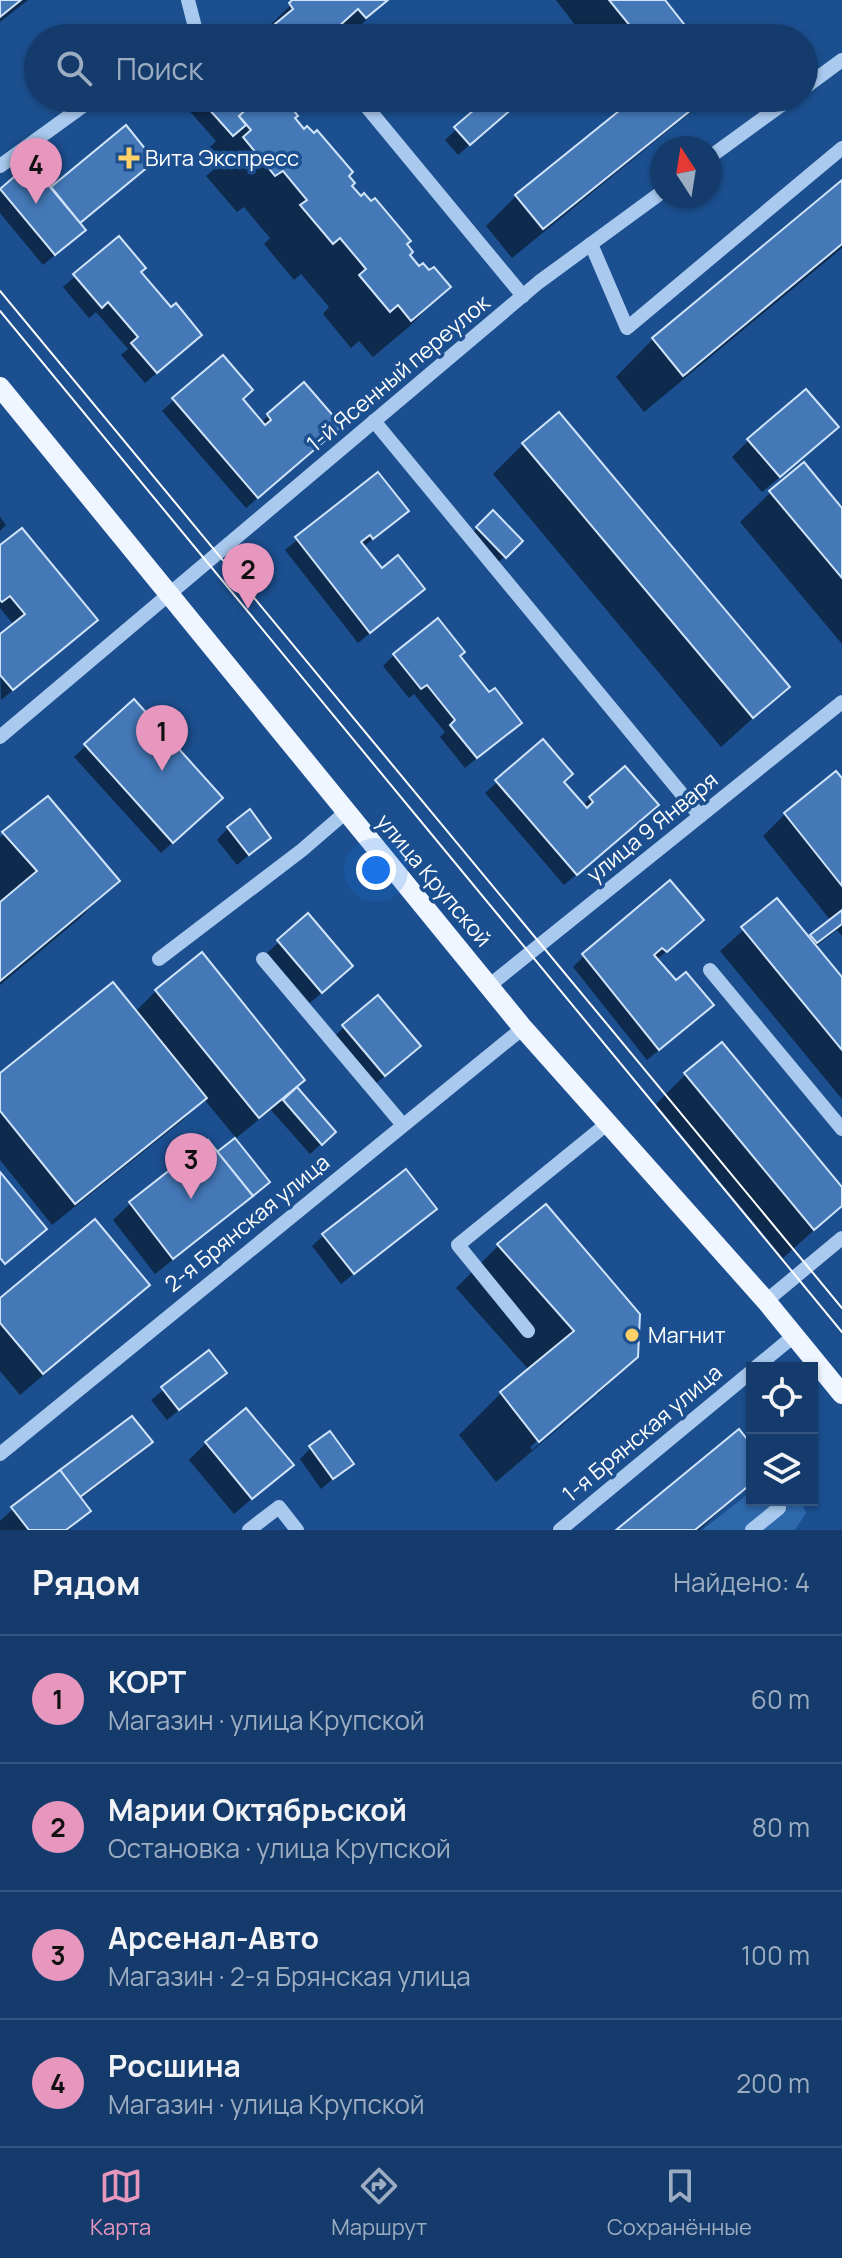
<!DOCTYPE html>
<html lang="ru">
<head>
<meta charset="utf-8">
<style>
  body { margin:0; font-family:Manrope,sans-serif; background:#1d4271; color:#f1f3f6 }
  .controls { position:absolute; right:24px; bottom:24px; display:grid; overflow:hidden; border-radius:0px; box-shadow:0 2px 6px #0004 }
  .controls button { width:72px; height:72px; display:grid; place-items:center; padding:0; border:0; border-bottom:2px solid #33557e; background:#143b6b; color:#f1f3f6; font:40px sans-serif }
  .compass { position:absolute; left:650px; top:136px; width:72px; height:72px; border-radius:50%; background:#143b6b; box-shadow:0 2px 6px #0004; rotate:348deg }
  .you { position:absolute; left:376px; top:870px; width:28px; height:28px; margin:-20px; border:6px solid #fff; border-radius:50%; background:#1a73e8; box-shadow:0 0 0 12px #1a73e833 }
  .badge { display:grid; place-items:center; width:52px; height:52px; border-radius:50%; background:#e797bd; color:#111; font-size:26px; font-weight:700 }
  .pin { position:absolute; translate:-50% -66px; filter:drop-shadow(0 2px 4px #0008) }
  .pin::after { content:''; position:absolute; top:42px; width:28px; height:24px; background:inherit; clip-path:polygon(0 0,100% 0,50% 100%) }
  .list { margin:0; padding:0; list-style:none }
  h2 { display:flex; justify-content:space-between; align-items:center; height:104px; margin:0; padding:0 32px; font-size:34px }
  h2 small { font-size:26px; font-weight:400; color:#9dadc1 }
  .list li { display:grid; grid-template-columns:52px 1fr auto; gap:24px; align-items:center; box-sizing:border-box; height:128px; padding:0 32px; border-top:2px solid #33557e }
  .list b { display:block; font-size:30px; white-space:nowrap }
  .list p { margin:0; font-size:26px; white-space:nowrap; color:#9dadc1 }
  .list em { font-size:26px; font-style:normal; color:#9dadc1 }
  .icon { flex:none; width:44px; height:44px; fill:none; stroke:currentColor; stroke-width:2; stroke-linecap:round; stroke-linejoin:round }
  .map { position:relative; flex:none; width:842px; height:1530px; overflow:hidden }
  .search { position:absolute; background:#143b6b; box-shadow:0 2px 6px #0004; left:24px; right:24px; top:24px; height:88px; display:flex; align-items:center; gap:20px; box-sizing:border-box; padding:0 28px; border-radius:44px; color:#9dadc1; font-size:30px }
  .sheet { height:616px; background:#143b6b }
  nav { display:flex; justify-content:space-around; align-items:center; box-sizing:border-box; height:112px; border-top:2px solid #33557e; background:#143b6b; font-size:22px; color:#9dadc1 }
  nav a { display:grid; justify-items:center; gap:4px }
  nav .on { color:#e797bd }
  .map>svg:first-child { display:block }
  .green { fill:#2e69ad }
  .shadow { fill:#0007; fill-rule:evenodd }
  .building { fill:#4478b7; stroke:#cfe3fa; stroke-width:2 }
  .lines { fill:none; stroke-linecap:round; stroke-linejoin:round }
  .minor { stroke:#a9c9ee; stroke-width:14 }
  .major { stroke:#f0f6ff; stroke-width:20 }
  .tram { stroke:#fff; stroke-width:2 }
  .poi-dot { fill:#ffd166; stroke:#1b4f8f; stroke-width:3 }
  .labels { text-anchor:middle; stroke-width:7; stroke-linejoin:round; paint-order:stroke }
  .poi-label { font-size:22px; fill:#fff; stroke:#1b4f8f; text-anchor:start }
  .street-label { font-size:22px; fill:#fff; stroke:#1b4f8f }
</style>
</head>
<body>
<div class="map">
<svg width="842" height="1530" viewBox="0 0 842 1530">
  <rect width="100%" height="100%" fill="#1b4f8f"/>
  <polygon class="green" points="752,1491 752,1500 801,1500 806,1513 795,1530 702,1530"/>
  <g class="shadow">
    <polygon points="0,0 28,0 0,22"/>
    <polygon points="296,0 387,0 347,38 257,38"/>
    <polygon points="556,0 662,0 693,38 585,38"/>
    <polygon points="241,28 249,38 230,38"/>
    <polygon points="178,98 288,98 293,118 346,176 349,186 405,245 408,255 419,268 448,287 411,325 373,357 359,341 351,348 323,314 329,307 301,274 294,280 264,244 270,238 244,207 237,212 206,176 214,169 202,155 216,141"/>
    <polygon points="491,98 515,98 507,112 458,155 445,140"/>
    <polygon points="638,98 708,98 512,258 486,226 516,196"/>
    <polygon points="125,128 152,161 79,224 72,241 43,265 0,213 0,190 30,165 50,190"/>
    <polygon points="842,183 842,248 644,412 616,377 653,339"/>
    <polygon points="118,239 188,346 145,383 121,355 128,349 96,312 89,318 63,287"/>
    <polygon points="174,400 241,400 261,423 268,416 328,437 246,508 162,411"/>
    <polygon points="559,414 787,687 721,747 493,474 523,444"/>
    <polygon points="749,440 819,444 762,492 732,457"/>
    <polygon points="377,474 406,511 363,547 381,571 423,589 358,643 285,550"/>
    <polygon points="771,492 842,511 842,644 740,522"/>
    <polygon points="493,513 520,541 493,568 466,539"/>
    <polygon points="0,517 6,525 0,531"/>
    <polygon points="0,548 84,631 1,700 0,637 14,625 0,608"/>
    <polygon points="394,655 458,656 489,695 520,722 465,768 440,737 445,732 414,694 409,698 383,666"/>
    <polygon points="133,702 209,809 161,853 74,757"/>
    <polygon points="543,742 562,782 582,806 590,798 645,816 564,885 485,793"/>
    <polygon points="842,781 842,936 837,930 815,947 842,980 842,1099 720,951 777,900 809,939 831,921 763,836 785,814"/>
    <polygon points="228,828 269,838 237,865 217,840"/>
    <polygon points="4,834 117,880 80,918 0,985 0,837"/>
    <polygon points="308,916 340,977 310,1003 267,953"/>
    <polygon points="690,932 656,960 700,1016 647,1060 573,967 584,956"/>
    <polygon points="156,991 295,1088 334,1132 310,1154 271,1110 236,1138 204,1099 183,1120 52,1225 0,1160 0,1075 135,1012"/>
    <polygon points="344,1027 407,1057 373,1086 333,1038"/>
    <polygon points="686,1074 842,1190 842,1205 783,1258 656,1104"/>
    <polygon points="208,1143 257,1193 155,1274 113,1220 130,1204"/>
    <path d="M 546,1207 L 636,1357 L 593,1399 L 496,1482 L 459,1435 L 501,1393 L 529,1370 L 456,1288 L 498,1246 ZM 597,1390 L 597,1395 L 532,1450 L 530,1447 Z"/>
    <polygon points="434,1209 341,1284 312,1246 324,1235"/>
    <polygon points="147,1285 125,1306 20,1395 0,1371 0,1301"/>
    <polygon points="208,1353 224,1373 167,1420 151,1400"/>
    <polygon points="150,1442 133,1459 80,1499 89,1511 69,1530 0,1530 0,1521 13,1509"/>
    <polygon points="206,1443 291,1465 234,1514 189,1460"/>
    <polygon points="311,1448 351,1464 321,1489 300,1459"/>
    <polygon points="752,1448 752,1483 699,1530 619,1530"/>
  </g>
  <g class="building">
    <polygon points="0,0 21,0 0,17"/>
    <polygon points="292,0 388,0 366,18 358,9 326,38 258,38 293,9 289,3"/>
    <polygon points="609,0 665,0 695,38 640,38"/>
    <polygon points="199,98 259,98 239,116 246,125 233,136"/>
    <polygon points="259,98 291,98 295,104 291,107 298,116 295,118 304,129 307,126 314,133 317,130 353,172 349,176 355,183 352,186 361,196 364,193 371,201 375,198 411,241 407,244 413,252 410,255 419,266 423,263 429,270 434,267 451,287 411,321 398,305 390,312 359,275 366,269 340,238 333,244 300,205 307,200 283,171 275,176 243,137 251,130 239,116"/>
    <polygon points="488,98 518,98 521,101 470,145 454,127"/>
    <polygon points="635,98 706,98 543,229 515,195"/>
    <polygon points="126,125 155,161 80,223 51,187"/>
    <polygon points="30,163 86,230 55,255 0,189"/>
    <polygon points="842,180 842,244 683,376 652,338"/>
    <polygon points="119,236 146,268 141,272 171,307 176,303 202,335 157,373 131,343 138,337 108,302 102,308 73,274"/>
    <polygon points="223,355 253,390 243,399 265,425 271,420 267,414 304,382 342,426 258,498 172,398"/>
    <polygon points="806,389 839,427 780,477 747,439"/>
    <polygon points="559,412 790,687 753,718 522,443"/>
    <polygon points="804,462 842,508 842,578 769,491"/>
    <polygon points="378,472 409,511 373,539 370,535 361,542 382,568 398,555 425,589 370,633 295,537"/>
    <polygon points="493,510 523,541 506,558 476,527"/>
    <polygon points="22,528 98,620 13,690 0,675 0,634 25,614 10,596 2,602 0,600 0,545"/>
    <polygon points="438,618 465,652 460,656 489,692 495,688 522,723 477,758 450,725 455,720 427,685 421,689 393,654"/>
    <polygon points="134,699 223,798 173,843 84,744"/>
    <polygon points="543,739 573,774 564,782 587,808 593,802 589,797 625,766 659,805 577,875 495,780"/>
    <polygon points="836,771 842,778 842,886 784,813"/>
    <polygon points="48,796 120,881 0,981 0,902 37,871 2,832"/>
    <polygon points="250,809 271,838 249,855 227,827"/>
    <polygon points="670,880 704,920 667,952 662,948 654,955 676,980 686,972 714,1005 659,1050 582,954"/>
    <polygon points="777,898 842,977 842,1050 741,927"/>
    <polygon points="842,910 842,924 817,943 810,935"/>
    <polygon points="308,913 353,966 322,993 277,940"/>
    <polygon points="202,952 305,1080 259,1118 155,990"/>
    <polygon points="113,982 207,1098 75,1204 0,1111 0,1073"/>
    <polygon points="378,995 421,1046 385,1076 342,1025"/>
    <polygon points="722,1042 842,1187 842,1206 814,1230 684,1073"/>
    <polygon points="297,1087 336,1132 322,1145 283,1100"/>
    <polygon points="235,1138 270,1182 253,1196 217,1152"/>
    <polygon points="208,1140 253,1196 173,1259 129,1202"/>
    <polygon points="406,1169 437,1209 354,1274 322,1234"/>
    <polygon points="0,1172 47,1229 5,1264 0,1258"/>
    <polygon points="546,1204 640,1314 638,1357 539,1442 500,1392 574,1331 497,1244"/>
    <polygon points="95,1219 150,1285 43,1374 0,1323 0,1298"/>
    <polygon points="209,1350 227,1373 179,1410 161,1387"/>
    <polygon points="246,1408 294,1465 252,1499 205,1442"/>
    <polygon points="132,1416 153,1442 80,1497 60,1470"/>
    <polygon points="739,1429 752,1445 752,1483 695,1530 616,1530"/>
    <polygon points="330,1431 354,1464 333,1479 309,1446"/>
    <polygon points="60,1470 91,1511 66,1530 29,1530 11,1507"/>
  </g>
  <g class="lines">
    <g class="minor">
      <polyline points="188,0 197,35 194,38"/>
      <polyline points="804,88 842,60"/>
      <polyline points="366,106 523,296"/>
      <polyline points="710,157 791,98"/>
      <polyline points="0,166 94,98"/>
      <polyline points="591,244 627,328 842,148"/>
      <polyline points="374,421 700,816"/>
      <polyline points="0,737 539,282 662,192"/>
      <polyline points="159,959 302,850 346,812"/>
      <polyline points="263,959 403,1125"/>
      <polyline points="710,970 842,1129"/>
      <polyline points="490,985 842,702"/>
      <polyline points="766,1301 842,1238"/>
      <polyline points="528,1331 458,1245 608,1123"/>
      <polyline points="755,1368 795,1335"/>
      <polyline points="0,1454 523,1028"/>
      <polyline points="249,1530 279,1507 297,1530"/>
      <polyline points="560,1530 752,1371"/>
      <polyline points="752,1530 779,1508"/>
    </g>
    <polyline class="major" points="0,387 523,1028 766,1301 842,1394"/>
    <g class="tram">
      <polyline points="0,291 842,1308"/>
      <polyline points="0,311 842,1332"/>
    </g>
  </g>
  <g class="poi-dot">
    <path d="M125 146h8v8h8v8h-8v8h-8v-8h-8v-8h8z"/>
    <circle cx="632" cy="1335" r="8"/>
  </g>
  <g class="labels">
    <g class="poi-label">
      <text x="145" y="166">Вита Экспресс</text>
      <text x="648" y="1343">Магнит</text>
    </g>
    <g class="street-label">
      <text transform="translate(398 373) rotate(-40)" y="8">1-й Ясенный переулок</text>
      <text transform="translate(652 827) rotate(-39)" y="8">улица 9 Января</text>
      <text transform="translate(434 880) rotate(50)" y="8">улица Крупской</text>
      <text transform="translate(247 1223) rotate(-39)" y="8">2-я Брянская улица</text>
      <text transform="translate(642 1433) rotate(-40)" y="8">1-я Брянская улица</text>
    </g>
  </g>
</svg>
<div class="controls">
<button><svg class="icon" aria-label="locate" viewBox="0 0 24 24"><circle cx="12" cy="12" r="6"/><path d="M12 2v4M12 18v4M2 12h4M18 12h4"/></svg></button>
<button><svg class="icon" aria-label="layers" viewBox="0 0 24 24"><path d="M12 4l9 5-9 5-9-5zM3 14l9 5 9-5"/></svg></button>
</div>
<svg class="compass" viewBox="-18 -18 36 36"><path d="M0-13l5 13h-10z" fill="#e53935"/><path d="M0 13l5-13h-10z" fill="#9dadc1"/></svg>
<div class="you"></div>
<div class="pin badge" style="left:162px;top:771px">1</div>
<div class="pin badge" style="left:248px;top:609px">2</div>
<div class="pin badge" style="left:191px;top:1199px">3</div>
<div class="pin badge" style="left:36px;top:204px">4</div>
<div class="search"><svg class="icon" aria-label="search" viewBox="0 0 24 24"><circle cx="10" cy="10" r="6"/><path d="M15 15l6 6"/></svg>Поиск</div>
</div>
<section class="sheet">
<h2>Рядом<small>Найдено: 4</small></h2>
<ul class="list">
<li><span class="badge">1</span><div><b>КОРТ</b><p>Магазин · улица Крупской</p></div><em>60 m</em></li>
<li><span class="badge">2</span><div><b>Марии Октябрьской</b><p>Остановка · улица Крупской</p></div><em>80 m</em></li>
<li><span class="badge">3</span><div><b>Арсенал-Авто</b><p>Магазин · 2-я Брянская улица</p></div><em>100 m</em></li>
<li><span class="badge">4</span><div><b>Росшина</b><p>Магазин · улица Крупской</p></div><em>200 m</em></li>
</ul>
</section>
<nav>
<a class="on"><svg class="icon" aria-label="map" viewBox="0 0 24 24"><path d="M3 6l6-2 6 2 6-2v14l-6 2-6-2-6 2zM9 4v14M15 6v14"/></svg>Карта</a>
<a><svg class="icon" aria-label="directions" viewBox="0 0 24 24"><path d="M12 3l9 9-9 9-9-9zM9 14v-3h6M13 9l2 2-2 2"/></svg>Маршрут</a>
<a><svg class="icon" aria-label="saved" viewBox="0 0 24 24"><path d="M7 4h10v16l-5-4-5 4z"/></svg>Сохранённые</a>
</nav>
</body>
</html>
